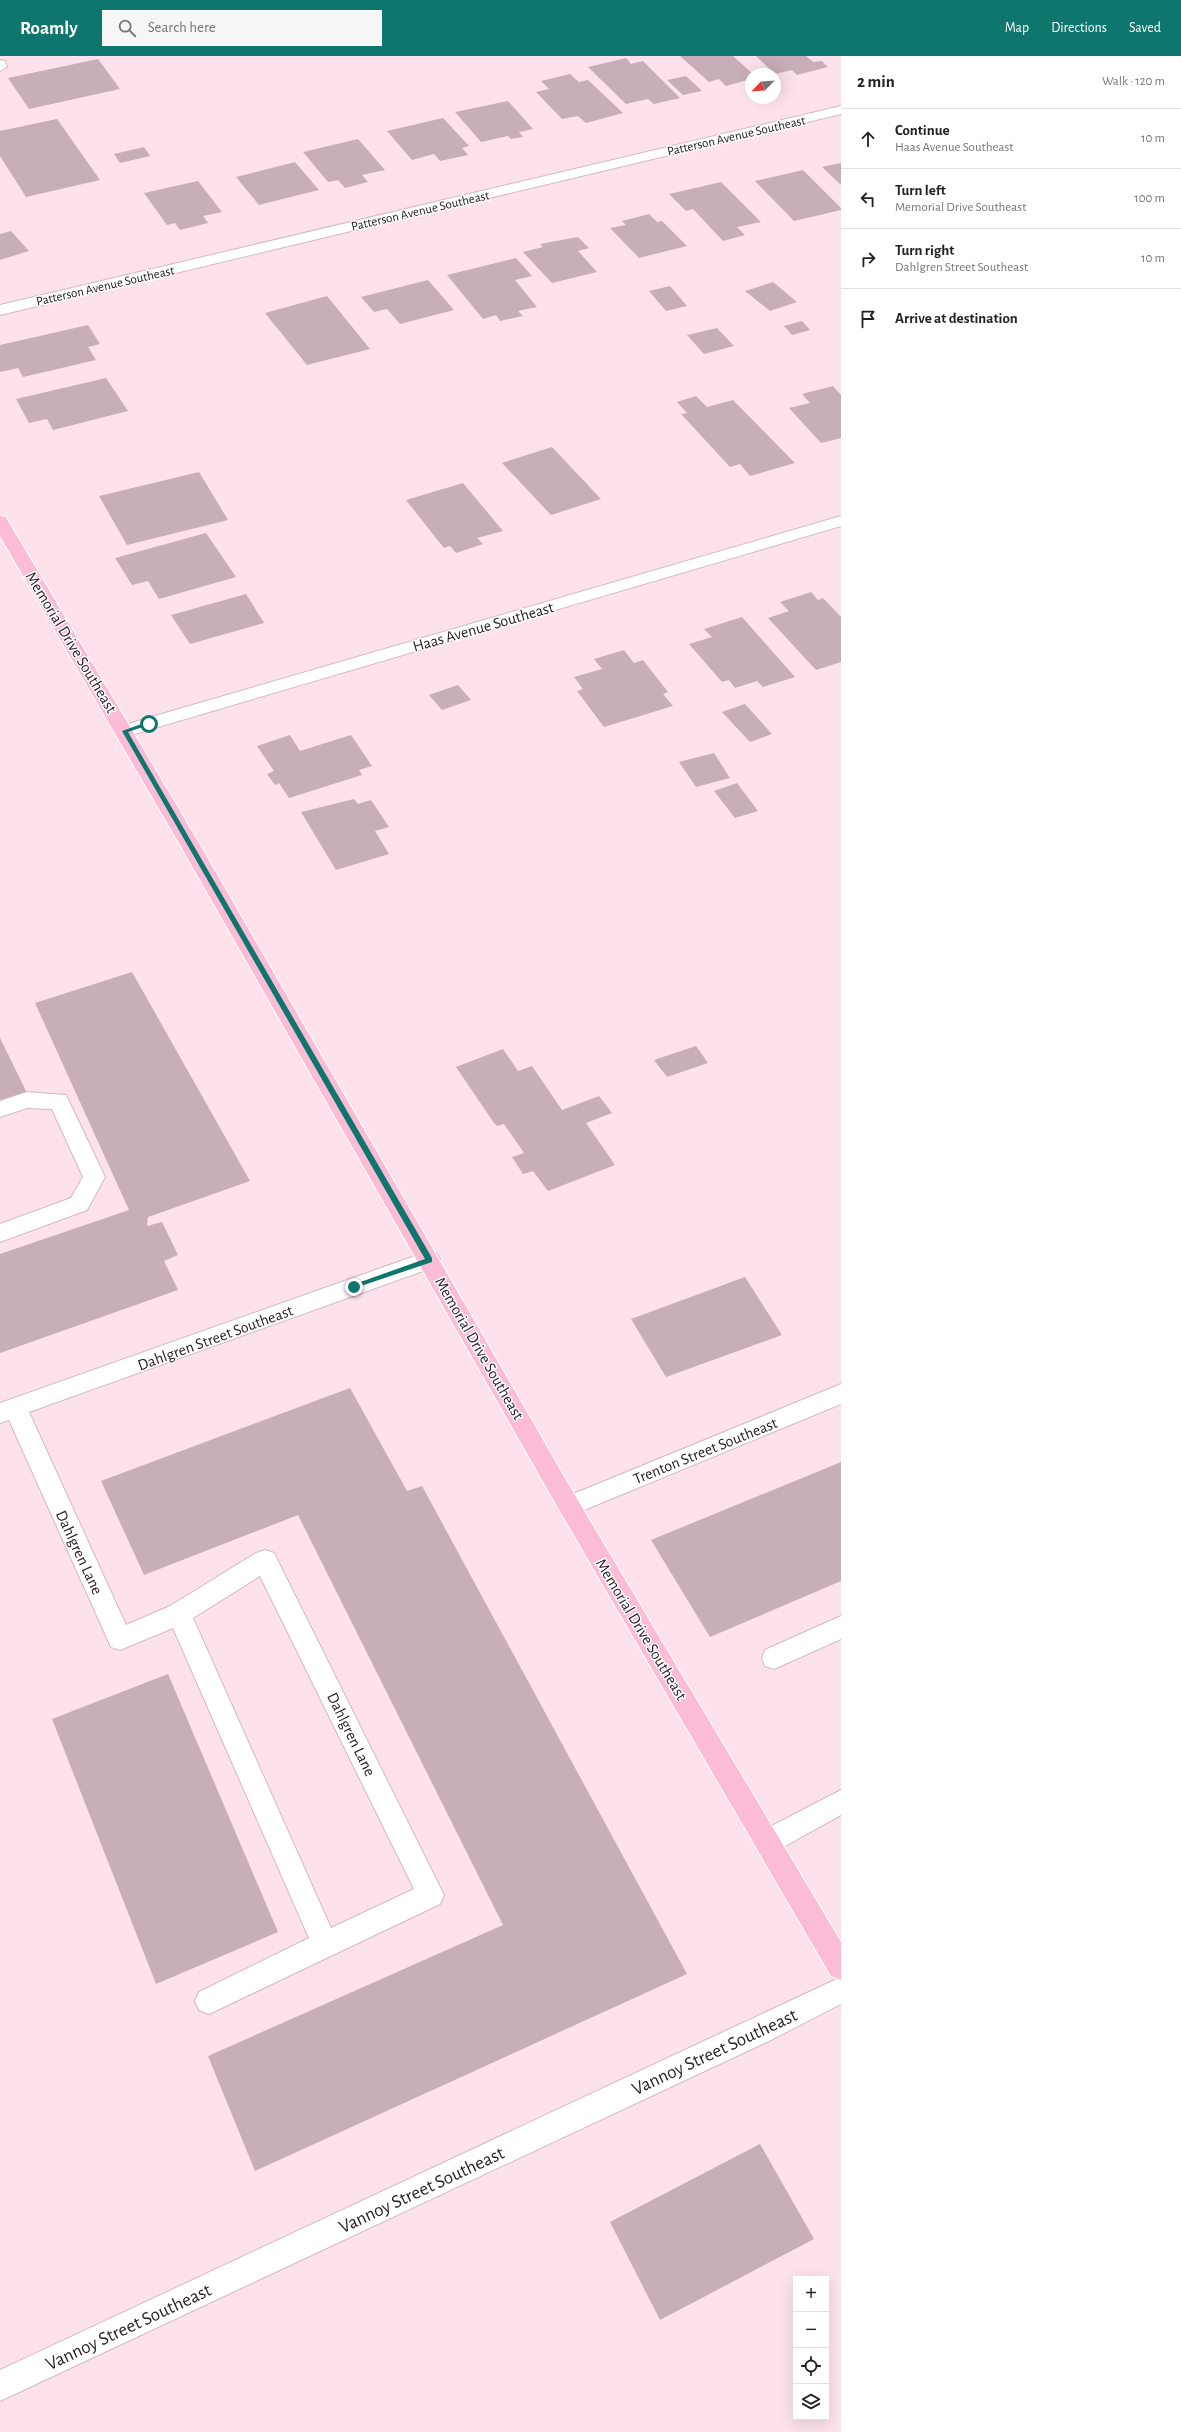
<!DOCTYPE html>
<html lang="en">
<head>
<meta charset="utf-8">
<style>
  body { margin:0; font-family:"Alegreya Sans",sans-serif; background:#f6f6f6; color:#222 }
  .controls { position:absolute; right:12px; bottom:12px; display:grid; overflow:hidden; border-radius:0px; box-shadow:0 4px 16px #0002 }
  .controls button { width:36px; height:36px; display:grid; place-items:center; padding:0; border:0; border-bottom:1px solid #e0e0e0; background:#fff; color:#222; font:20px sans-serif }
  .compass { position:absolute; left:745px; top:12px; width:36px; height:36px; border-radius:50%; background:#fff; box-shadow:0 4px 16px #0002; rotate:245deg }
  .stop { position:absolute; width:12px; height:12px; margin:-9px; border:3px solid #0f766e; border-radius:50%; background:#fff }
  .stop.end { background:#0f766e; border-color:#fff; box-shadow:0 1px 4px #0008 }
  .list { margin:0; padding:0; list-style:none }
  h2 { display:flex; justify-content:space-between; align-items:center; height:52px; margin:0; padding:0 16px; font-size:17px }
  h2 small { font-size:13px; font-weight:400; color:#767676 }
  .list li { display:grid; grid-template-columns:26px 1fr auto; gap:12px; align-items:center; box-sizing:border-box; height:60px; padding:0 16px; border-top:1px solid #e0e0e0 }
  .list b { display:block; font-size:15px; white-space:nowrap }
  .list p { margin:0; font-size:13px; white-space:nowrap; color:#767676 }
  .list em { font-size:13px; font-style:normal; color:#767676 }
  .icon { flex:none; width:22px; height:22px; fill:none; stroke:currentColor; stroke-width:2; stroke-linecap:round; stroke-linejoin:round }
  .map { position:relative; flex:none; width:841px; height:2376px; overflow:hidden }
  header { display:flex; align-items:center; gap:24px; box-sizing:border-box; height:56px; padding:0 20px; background:#0f766e; color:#fff }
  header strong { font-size:19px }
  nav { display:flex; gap:22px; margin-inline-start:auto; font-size:14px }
  .search { width:280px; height:36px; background:#f6f6f6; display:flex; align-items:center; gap:10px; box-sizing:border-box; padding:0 14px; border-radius:0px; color:#767676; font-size:15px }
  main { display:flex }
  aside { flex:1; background:#fff }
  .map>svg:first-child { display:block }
  .building { fill:#c8aeb7 }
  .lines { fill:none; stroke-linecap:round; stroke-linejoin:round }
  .service-casing { stroke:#d3b9c2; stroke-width:2 }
  .minor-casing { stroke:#d3b9c2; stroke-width:2 }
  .primary-casing { stroke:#fff; stroke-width:2 }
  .service { fill:#fff; fill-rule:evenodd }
  .minor { fill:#fff; fill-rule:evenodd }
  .primary { fill:#fcbcd6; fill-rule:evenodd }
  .route { fill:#0f766e }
  .labels { text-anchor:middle; stroke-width:3; stroke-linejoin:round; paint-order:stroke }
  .far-street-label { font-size:13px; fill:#2b2125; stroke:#fff }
  .street-label { font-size:16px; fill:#2b2125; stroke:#fff }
  .near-street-label { font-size:19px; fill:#2b2125; stroke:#fff }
</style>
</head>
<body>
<header>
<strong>Roamly</strong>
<div class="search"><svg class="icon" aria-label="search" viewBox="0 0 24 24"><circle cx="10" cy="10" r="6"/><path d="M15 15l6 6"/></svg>Search here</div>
<nav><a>Map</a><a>Directions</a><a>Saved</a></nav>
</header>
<main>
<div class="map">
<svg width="841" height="2376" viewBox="0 0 841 2376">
  <rect width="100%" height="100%" fill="#fde2eb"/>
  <g class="building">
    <polygon points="680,0 733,0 753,18 751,18 751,23 726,30 719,23 709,26"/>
    <polygon points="756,0 806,0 813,6 822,5 828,11 797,19 792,14 775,18"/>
    <polygon points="626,2 631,8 643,5 680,42 654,48 648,43 626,48 588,11"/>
    <polygon points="98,3 120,33 29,53 8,22"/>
    <polygon points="570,18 579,26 588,24 623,57 586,67 578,60 562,63 536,36 549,33 541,25"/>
    <polygon points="686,20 702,35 683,39 667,24"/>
    <polygon points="508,45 533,73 519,76 523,81 511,83 508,80 481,86 455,56"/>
    <polygon points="443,62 469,90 462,92 468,99 440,105 434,98 412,104 387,75"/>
    <polygon points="57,63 100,124 26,141 0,100 0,75"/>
    <polygon points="358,83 385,114 362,119 368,126 345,132 338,124 328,126 303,96"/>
    <polygon points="144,91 150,100 120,107 114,98"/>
    <polygon points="295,106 319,134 259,149 236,121"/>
    <polygon points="841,107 841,129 822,111"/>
    <polygon points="803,114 841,152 841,154 794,165 755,125"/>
    <polygon points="198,125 222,156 203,160 208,167 180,174 175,167 167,169 144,137"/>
    <polygon points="721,126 761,166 737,171 745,179 723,185 693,153 686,155 669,138"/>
    <polygon points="649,158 657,166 662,165 687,190 639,202 610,172 626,169 622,165"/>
    <polygon points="11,175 29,195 0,204 0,178"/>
    <polygon points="578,181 589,192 578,195 597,216 552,227 523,196 543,191 540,188"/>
    <polygon points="516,202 532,220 515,224 537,251 518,255 523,260 500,265 496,259 483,263 447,219"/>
    <polygon points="428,224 454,254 400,268 387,253 374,256 361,241"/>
    <polygon points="773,226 797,246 770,255 745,235"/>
    <polygon points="670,230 687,250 666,255 649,235"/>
    <polygon points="327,240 370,293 307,309 265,257"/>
    <polygon points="802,265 810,274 792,279 784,270"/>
    <polygon points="88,269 100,288 88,291 96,304 23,321 18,312 0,316 0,289"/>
    <polygon points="717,272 734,290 704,298 687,279"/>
    <polygon points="106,322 128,355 53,374 47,363 29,367 16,343"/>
    <polygon points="833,330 841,339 841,382 821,387 789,352 810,347 802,338"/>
    <polygon points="696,340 707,351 733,344 795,407 750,420 740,408 730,411 681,358 687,357 677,346"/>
    <polygon points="552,391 601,443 551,459 502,407"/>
    <polygon points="199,416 228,464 127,489 99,440"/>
    <polygon points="463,427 503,475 477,482 483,488 456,497 450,490 444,492 406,444"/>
    <polygon points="206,477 236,521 159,543 148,525 132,529 115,502"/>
    <polygon points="811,536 818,544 823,542 841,561 841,606 816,614 768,562 789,555 780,546"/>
    <polygon points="246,538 264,567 190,588 171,559"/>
    <polygon points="742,561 795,621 763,631 757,625 735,632 729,624 722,626 689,588 712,581 704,573"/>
    <polygon points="624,594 634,607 643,604 668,636 663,638 673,650 604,671 577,635 583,633 574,621 602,613 594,603"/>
    <polygon points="458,629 471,644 442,654 429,639"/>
    <polygon points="745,648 772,678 750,686 722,656"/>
    <polygon points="290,679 300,695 351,679 372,710 359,714 362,719 289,742 279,727 275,729 267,718 274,715 257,690"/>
    <polygon points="714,697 730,722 696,731 679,706"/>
    <polygon points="737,727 758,755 735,762 714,735"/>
    <polygon points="354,743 358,748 371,744 389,771 375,775 389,798 336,814 301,756"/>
    <polygon points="132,916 250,1125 148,1161 147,1170 162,1166 178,1199 164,1205 178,1234 0,1297 0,1198 129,1154 35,947"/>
    <polygon points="0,982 27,1037 0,1046"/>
    <polygon points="696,990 708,1007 667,1021 654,1004"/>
    <polygon points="503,993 518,1015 532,1010 562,1054 599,1040 612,1057 586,1067 615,1109 548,1135 533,1115 523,1118 512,1101 524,1097 504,1068 497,1070 494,1067 456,1011"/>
    <polygon points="745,1221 782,1279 666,1321 631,1263"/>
    <polygon points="350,1332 407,1435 422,1430 687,1918 255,2115 208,2000 503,1869 298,1459 144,1519 101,1425"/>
    <polygon points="841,1406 841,1525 710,1581 651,1484"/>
    <polygon points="168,1618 278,1876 156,1928 52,1663"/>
    <polygon points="760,2088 814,2183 660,2264 610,2166"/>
  </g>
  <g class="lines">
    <defs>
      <g id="service">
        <polygon points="0,4 5,5 7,11 0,15"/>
        <polygon points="27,1036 66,1039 105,1121 87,1154 0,1186 0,1168 71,1142 83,1121 52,1053 27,1052 0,1061 0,1045"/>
        <polygon points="841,1560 841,1583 774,1613 765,1610 762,1602 765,1594"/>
        <polygon points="841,1734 841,1759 776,1795 767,1798 758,1795 754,1786 758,1777"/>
      </g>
      <g id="minor">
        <polygon points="841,50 841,58 0,259 0,249"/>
        <polygon points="841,460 841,470 131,679 124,681 117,679 115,675 117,671"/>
        <path d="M 429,1195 L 437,1198 L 440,1204 L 437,1210 L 29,1356 L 126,1569 L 170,1550 L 256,1497 L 265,1494 L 274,1497 L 444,1839 L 440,1848 L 209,1958 L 199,1954 L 195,1945 L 199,1936 L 309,1882 L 173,1572 L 120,1594 L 111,1591 L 9,1364 L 0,1367 L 0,1347 ZM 260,1520 L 414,1833 L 331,1872 L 193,1562 Z"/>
        <polygon points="841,1328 841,1348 577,1457 569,1460 561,1457 557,1450 561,1443"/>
        <polygon points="841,1921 841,1948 771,1984 0,2345 0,2314"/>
      </g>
      <polygon id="primary" points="0,460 6,461 8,465 200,789 577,1443 841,1886 841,1924 831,1920 561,1457 180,789 0,480"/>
    </defs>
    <use href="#service" class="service-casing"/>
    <use href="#minor" class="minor-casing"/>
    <use href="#primary" class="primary-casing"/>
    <use href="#service" class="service"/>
    <use href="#minor" class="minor"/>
    <use href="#primary" class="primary"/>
  </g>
  <polygon class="route" points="147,666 152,668 128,676 432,1202 432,1206 352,1233 352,1229 425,1203 122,675"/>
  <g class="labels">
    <g class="far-street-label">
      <text transform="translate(736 79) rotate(-13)" y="5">Patterson Avenue Southeast</text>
      <text transform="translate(420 154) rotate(-13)" y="5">Patterson Avenue Southeast</text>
      <text transform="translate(105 229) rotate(-13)" y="5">Patterson Avenue Southeast</text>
    </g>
    <g class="street-label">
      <text transform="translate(483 570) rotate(-16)" y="6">Haas Avenue Southeast</text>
      <text transform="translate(72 586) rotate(59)" y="6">Memorial Drive Southeast</text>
      <text transform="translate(215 1281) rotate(-20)" y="6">Dahlgren Street Southeast</text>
      <text transform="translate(480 1292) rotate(60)" y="6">Memorial Drive Southeast</text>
      <text transform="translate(705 1394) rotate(-22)" y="6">Trenton Street Southeast</text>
      <text transform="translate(80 1496) rotate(65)" y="6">Dahlgren Lane</text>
      <text transform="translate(642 1573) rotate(59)" y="6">Memorial Drive Southeast</text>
      <text transform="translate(352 1678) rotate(64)" y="6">Dahlgren Lane</text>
    </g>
    <g class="near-street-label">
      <text transform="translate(714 1995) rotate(-25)" y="7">Vannoy Street Southeast</text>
      <text transform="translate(421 2133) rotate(-25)" y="7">Vannoy Street Southeast</text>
      <text transform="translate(128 2270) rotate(-25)" y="7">Vannoy Street Southeast</text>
    </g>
  </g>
</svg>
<div class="controls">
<button>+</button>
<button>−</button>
<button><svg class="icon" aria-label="locate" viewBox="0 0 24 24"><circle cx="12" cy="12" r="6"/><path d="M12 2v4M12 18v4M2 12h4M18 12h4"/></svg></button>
<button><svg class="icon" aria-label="layers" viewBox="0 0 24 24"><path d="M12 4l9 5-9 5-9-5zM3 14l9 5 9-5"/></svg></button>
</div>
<svg class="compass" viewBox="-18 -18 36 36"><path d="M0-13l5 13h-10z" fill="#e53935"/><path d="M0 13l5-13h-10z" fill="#767676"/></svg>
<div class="stop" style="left:149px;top:668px"></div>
<div class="stop end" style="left:354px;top:1231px"></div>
</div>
<aside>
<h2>2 min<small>Walk · 120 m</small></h2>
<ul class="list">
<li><svg class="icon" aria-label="ahead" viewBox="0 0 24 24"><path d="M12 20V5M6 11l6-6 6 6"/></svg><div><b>Continue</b><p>Haas Avenue Southeast</p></div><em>10 m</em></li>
<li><svg class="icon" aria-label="left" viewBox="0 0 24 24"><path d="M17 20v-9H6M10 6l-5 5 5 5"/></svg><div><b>Turn left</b><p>Memorial Drive Southeast</p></div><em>100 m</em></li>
<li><svg class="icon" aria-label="right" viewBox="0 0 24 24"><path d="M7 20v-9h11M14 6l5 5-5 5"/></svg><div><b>Turn right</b><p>Dahlgren Street Southeast</p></div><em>10 m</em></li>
<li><svg class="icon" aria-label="arrive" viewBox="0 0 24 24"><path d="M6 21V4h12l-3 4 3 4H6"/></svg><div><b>Arrive at destination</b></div></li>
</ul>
</aside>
</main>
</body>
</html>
